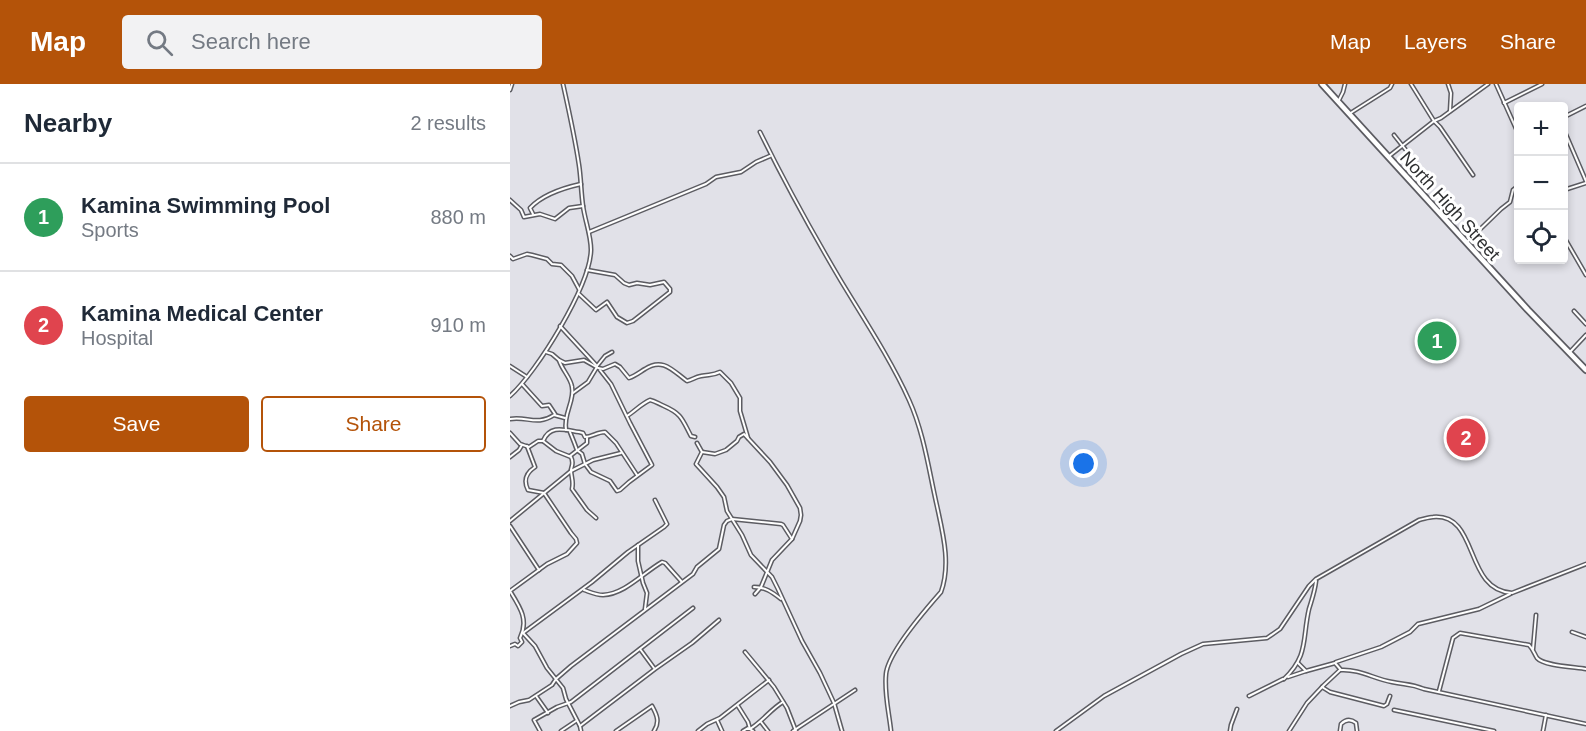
<!DOCTYPE html>
<html lang="en">
<head>
<meta charset="utf-8">
<style>
  body { margin:0; font-family:Helvetica,sans-serif; background:#f2f2f3; color:#1f2937 }
  .controls { position:absolute; right:18px; top:18px; display:grid; overflow:hidden; border-radius:6px; box-shadow:0 3px 9px #0003 }
  .controls button { width:54px; height:54px; display:grid; place-items:center; padding:0; border:0; border-bottom:2px solid #e0e1e3; background:#fff; color:#1f2937; font:30px sans-serif }
  .you { position:absolute; left:574px; top:380px; width:21px; height:21px; margin:-15px; border:4px solid #fff; border-radius:50%; background:#1a73e8; box-shadow:0 0 0 9px #1a73e833 }
  .badge { display:grid; place-items:center; width:39px; height:39px; border-radius:50%; background:#b45309; color:#fff; font-size:20px; font-weight:700 }
  .pin { position:absolute; translate:-50% -50%; border:3px solid #fff; box-shadow:0 2px 6px #0006 }
  .list { margin:0; padding:0; list-style:none }
  h2 { display:flex; justify-content:space-between; align-items:center; height:78px; margin:0; padding:0 24px; font-size:26px }
  h2 small { font-size:20px; font-weight:400; color:#747a83 }
  .list li { display:grid; grid-template-columns:39px 1fr auto; gap:18px; align-items:center; box-sizing:border-box; height:108px; padding:0 24px; border-top:2px solid #e0e1e3 }
  .list b { display:block; font-size:22px; white-space:nowrap }
  .list p { margin:0; font-size:20px; white-space:nowrap; color:#747a83 }
  .list em { font-size:20px; font-style:normal; color:#747a83 }
  .actions { display:flex; gap:12px; padding:18px 24px }
  .actions a { flex:1; padding:14px 0; border:2px solid #b45309; border-radius:6px; text-align:center; font-size:21px; color:#b45309 }
  .actions .main { background:#b45309; color:#fff }
  .icon { flex:none; width:33px; height:33px; fill:none; stroke:currentColor; stroke-width:2; stroke-linecap:round; stroke-linejoin:round }
  .map { position:relative; flex:none; width:1076px; height:647px; overflow:hidden }
  header { display:flex; align-items:center; gap:36px; box-sizing:border-box; height:84px; padding:0 30px; background:#b45309; color:#fff }
  header strong { font-size:28px }
  nav { display:flex; gap:33px; margin-inline-start:auto; font-size:21px }
  .search { width:420px; height:54px; background:#f2f2f3; display:flex; align-items:center; gap:15px; box-sizing:border-box; padding:0 21px; border-radius:6px; color:#747a83; font-size:22px }
  main { display:flex }
  aside { flex:1; background:#fff }
  .map>svg:first-child { display:block }
  .lines { fill:none; stroke-linecap:round; stroke-linejoin:round }
  .minor-casing { stroke:#5c5c62; stroke-width:5 }
  .trunk-casing { stroke:#5c5c62; stroke-width:8 }
  .minor { stroke:#fff; stroke-width:2 }
  .trunk { stroke:#fff; stroke-width:4.5 }
  .labels { text-anchor:middle; stroke-width:6; stroke-linejoin:round; paint-order:stroke }
  .street-label { font-size:18px; fill:#2e2f31; stroke:#fff }
</style>
</head>
<body>
<header>
<strong>Map</strong>
<div class="search"><svg class="icon" aria-label="search" viewBox="0 0 24 24"><circle cx="10" cy="10" r="6"/><path d="M15 15l6 6"/></svg>Search here</div>
<nav><a>Map</a><a>Layers</a><a>Share</a></nav>
</header>
<main>
<aside>
<h2>Nearby<small>2 results</small></h2>
<ul class="list">
<li><span class="badge" style="background:#2e9e5b">1</span><div><b>Kamina Swimming Pool</b><p>Sports</p></div><em>880 m</em></li>
<li><span class="badge" style="background:#e0444e">2</span><div><b>Kamina Medical Center</b><p>Hospital</p></div><em>910 m</em></li>
</ul>
<div class="actions"><a class="main">Save</a><a>Share</a></div>
</aside>
<div class="map">
<svg width="1076" height="647" viewBox="0 0 1076 647">
  <rect width="100%" height="100%" fill="#e1e1e8"/>
  <g class="lines">
    <defs>
      <g id="minor">
        <polyline points="901,0 924,37 930,43 963,91"/>
        <polyline points="938,0 941,9 940,27"/>
        <polyline points="986,0 1008,49"/>
        <polyline points="0,6 2,0"/>
        <polyline points="828,18 833,8 835,0"/>
        <polyline points="994,19 1032,0"/>
        <polyline points="839,30 880,4 882,0"/>
        <polyline points="1054,33 1076,22"/>
        <polyline points="1054,46 1076,97"/>
        <path d="M 250,48 C 275,99 302,148 331,197 C 354,235 381,276 399,316 C 414,349 419,387 427,422 C 433,450 441,480 431,508 C 416,525 378,569 376,590 C 374,609 379,628 381,647"/>
        <polyline points="884,51 907,80"/>
        <polyline points="878,73 924,37 931,34 978,0"/>
        <polyline points="1054,106 1076,99"/>
        <polyline points="0,116 11,126 14,133 30,130 45,135 59,124 73,122"/>
        <path d="M 23,130 L 20,124 C 33,110 53,104 71,100"/>
        <polyline points="79,148 196,100 206,93 231,88 246,78 260,72"/>
        <polyline points="1054,153 1076,191"/>
        <polyline points="958,157 991,125 1000,118 1003,106 1008,102"/>
        <polyline points="0,172 3,175 17,170 22,171 37,175 42,180 51,181 62,192 69,205"/>
        <polyline points="69,210 86,226 97,218 107,233 117,239 123,237 160,208 160,205 154,198 140,201 127,199 119,201 114,199 105,191 77,186"/>
        <polyline points="1064,227 1076,240"/>
        <polyline points="50,242 86,281"/>
        <path d="M 36,268 L 42,270 L 49,276 L 55,279 L 74,276 L 88,284 L 93,285 L 105,280 L 110,283 L 119,294 C 125,292 130,288 135,285 C 153,273 163,287 177,297 C 182,296 185,293 191,292 C 199,290 202,292 210,288 L 221,299 L 230,314 L 230,327 L 238,354"/>
        <polyline points="1059,269 1076,251"/>
        <path d="M 49,276 C 52,286 61,294 62,303 C 65,317 53,330 56,346"/>
        <polyline points="0,282 17,293"/>
        <polyline points="87,282 95,272 102,268"/>
        <polyline points="12,300 32,322 39,321 45,330"/>
        <polyline points="63,309 78,298 87,283"/>
        <path d="M 0,312 C 27,288 80,202 81,166 C 81,151 75,137 73,122 C 71,108 71,94 69,81 C 65,54 59,27 53,0"/>
        <path d="M 117,332 C 125,327 131,320 140,316 C 145,317 149,320 154,322 C 172,330 172,335 181,352 L 185,353"/>
        <path d="M 0,335 C 17,332 27,342 44,331 L 55,334"/>
        <polyline points="60,348 64,358 67,366 72,370 75,380"/>
        <path d="M 0,349 L 10,360 L 19,363 L 28,357 L 33,357 C 40,340 55,346 69,348 L 73,349 L 75,353 C 82,353 87,348 95,348 L 106,359 L 127,391"/>
        <path d="M 33,357 L 46,367 L 61,373 C 64,379 62,380 61,386 C 61,393 64,397 62,405 L 77,426 L 86,434"/>
        <polyline points="187,359 192,368 186,380 207,403 214,413 217,427 232,451 241,471 262,493 268,505 292,557 310,589 324,619 332,647"/>
        <polyline points="192,368 205,370 216,366 227,357 229,353 234,350 260,378 277,401 290,424 291,431 290,437 282,455 262,476 251,503 245,510"/>
        <polyline points="60,372 77,359 77,354"/>
        <polyline points="0,373 9,366 12,361"/>
        <polyline points="75,380 81,388 100,397 107,407 110,406 119,398 142,381 120,339 101,300 90,286"/>
        <polyline points="0,437 61,387 83,376 111,369"/>
        <polyline points="0,442 29,486"/>
        <polyline points="128,461 128,477 133,499 137,509 135,525"/>
        <path d="M 244,503 C 255,503 262,508 271,515"/>
        <path d="M 74,506 C 80,508 86,511 93,511 C 115,510 133,489 152,478 L 155,479 L 172,498"/>
        <polyline points="1062,548 1076,553"/>
        <polyline points="13,549 82,498 118,468 154,443 157,440 145,416"/>
        <polyline points="13,549 25,562 37,584 53,604 56,615 70,642 71,647"/>
        <path d="M 0,562 L 5,560 L 8,562 L 12,558 L 10,554 C 19,536 10,523 0,507 L 37,480 L 57,470 L 67,459 L 66,455 L 61,449 L 34,409 L 18,406 C 13,396 16,389 25,383 L 17,362"/>
        <polyline points="130,565 144,584"/>
        <polyline points="1023,565 1026,531"/>
        <polyline points="235,568 264,603 277,624 286,647"/>
        <polyline points="826,578 871,563 900,548 908,540 969,525 1000,510"/>
        <path d="M 788,579 L 796,587 L 825,579 L 831,586 C 850,585 864,595 882,598 C 895,601 900,599 914,605 L 1076,640"/>
        <polyline points="778,593 796,587"/>
        <path d="M 774,595 C 799,571 792,555 799,525 C 802,515 805,507 806,497"/>
        <polyline points="812,603 820,608 874,622 877,620 880,612"/>
        <path d="M 929,607 L 943,554 L 950,549 L 1019,561 C 1023,565 1024,569 1027,574 C 1034,582 1065,583 1076,585"/>
        <polyline points="26,612 38,629"/>
        <polyline points="739,612 773,595"/>
        <polyline points="0,622 9,618 19,616 42,601 46,595 61,582 183,490 187,483 209,465 214,441 217,437 222,435 271,440 273,441 282,455"/>
        <path d="M 228,622 L 238,638 L 240,645 C 253,637 261,625 273,618"/>
        <polyline points="884,626 984,647"/>
        <polyline points="207,636 212,647"/>
        <polyline points="251,638 258,647"/>
        <polyline points="70,642 145,585 182,559 209,536"/>
        <polyline points="30,647 24,636 47,623 61,618 183,524"/>
        <polyline points="51,647 66,637"/>
        <path d="M 106,647 L 142,622 C 147,631 150,638 144,647"/>
        <polyline points="188,647 197,640 210,634 259,596"/>
        <polyline points="233,647 238,644 243,647"/>
        <polyline points="283,647 345,606"/>
        <path d="M 546,647 L 594,612 L 671,570 L 693,560 L 757,554 L 770,545 L 799,502 L 806,495 L 909,436 C 914,435 919,433 923,433 C 970,429 953,506 1002,509 L 1076,480"/>
        <polyline points="720,647 721,641 727,625"/>
        <polyline points="779,647 797,619 814,601 830,586"/>
        <path d="M 830,647 L 831,640 C 836,635 841,635 846,639 L 847,647"/>
        <polyline points="1033,647 1036,631"/>
      </g>
      <polyline id="trunk" points="812,0 1018,226 1076,286"/>
    </defs>
    <use href="#minor" class="minor-casing"/>
    <use href="#trunk" class="trunk-casing"/>
    <use href="#minor" class="minor"/>
    <use href="#trunk" class="trunk"/>
  </g>
  <g class="labels">
    <g class="street-label">
      <text transform="translate(940 122) rotate(48)" y="6">North High Street</text>
    </g>
  </g>
</svg>
<div class="controls">
<button>+</button>
<button>−</button>
<button><svg class="icon" aria-label="locate" viewBox="0 0 24 24"><circle cx="12" cy="12" r="6"/><path d="M12 2v4M12 18v4M2 12h4M18 12h4"/></svg></button>
</div>
<div class="you"></div>
<div class="pin badge" style="left:927px;top:257px;background:#2e9e5b">1</div>
<div class="pin badge" style="left:956px;top:354px;background:#e0444e">2</div>
</div>
</main>
</body>
</html>
